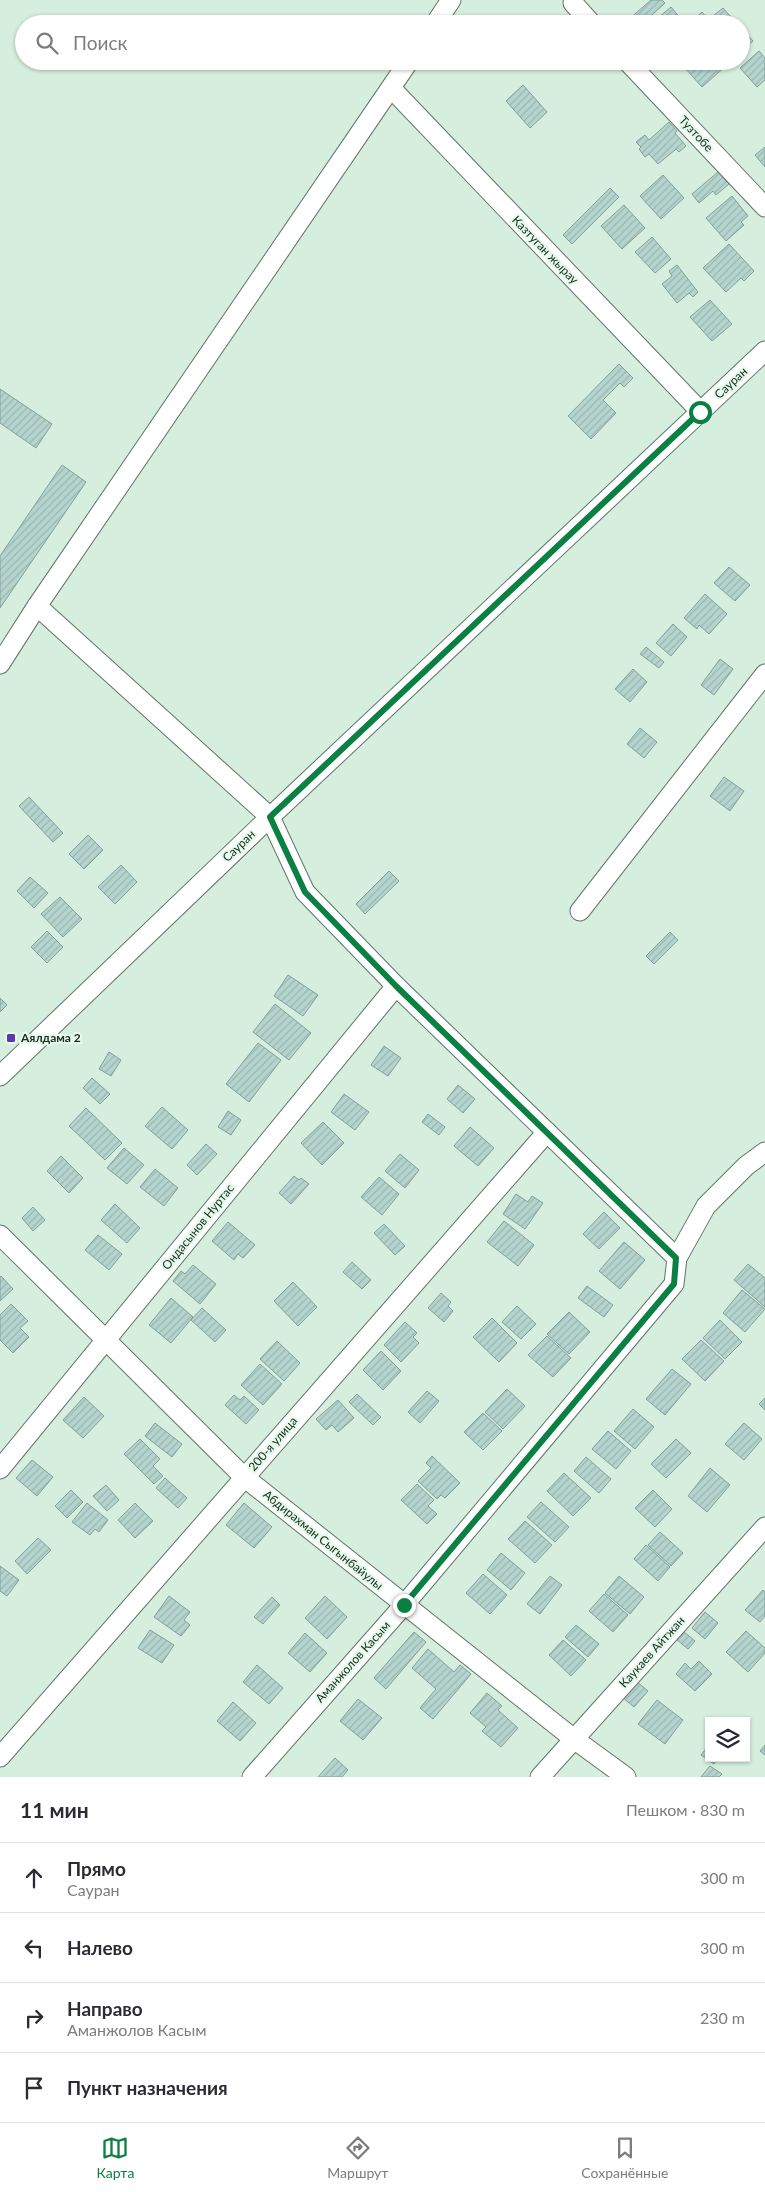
<!DOCTYPE html>
<html lang="ru">
<head>
<meta charset="utf-8">
<style>
  body { margin:0; font-family:Lato,sans-serif; background:#f2f2f3; color:#2b2b33 }
  .controls { position:absolute; right:15px; bottom:15px; display:grid; overflow:hidden; border-radius:0px; box-shadow:0 1px 4px #0004 }
  .controls button { width:45px; height:45px; display:grid; place-items:center; padding:0; border:0; border-bottom:1px solid #e1e1e2; background:#fff; color:#2b2b33; font:25px sans-serif }
  .stop { position:absolute; width:15px; height:15px; margin:-11px; border:4px solid #0b8043; border-radius:50%; background:#fff }
  .stop.end { background:#0b8043; border-color:#fff; box-shadow:0 1px 5px #0008 }
  .list { margin:0; padding:0; list-style:none }
  h2 { display:flex; justify-content:space-between; align-items:center; height:65px; margin:0; padding:0 20px; font-size:21px }
  h2 small { font-size:16px; font-weight:400; color:#7c7c81 }
  .list li { display:grid; grid-template-columns:32px 1fr auto; gap:15px; align-items:center; box-sizing:border-box; height:70px; padding:0 20px; border-top:1px solid #e1e1e2 }
  .list b { display:block; font-size:19px; white-space:nowrap }
  .list p { margin:0; font-size:16px; white-space:nowrap; color:#7c7c81 }
  .list em { font-size:16px; font-style:normal; color:#7c7c81 }
  .icon { flex:none; width:28px; height:28px; fill:none; stroke:currentColor; stroke-width:2; stroke-linecap:round; stroke-linejoin:round }
  .map { position:relative; flex:none; width:765px; height:1777px; overflow:hidden }
  .search { position:absolute; background:#fff; box-shadow:0 1px 4px #0004; left:15px; right:15px; top:15px; height:55px; display:flex; align-items:center; gap:12px; box-sizing:border-box; padding:0 18px; border-radius:28px; color:#7c7c81; font-size:19px }
  .sheet { height:345px; background:#fff }
  nav { display:flex; justify-content:space-around; align-items:center; box-sizing:border-box; height:70px; border-top:1px solid #e1e1e2; background:#fff; font-size:14px; color:#7c7c81 }
  nav a { display:grid; justify-items:center; gap:2px }
  nav .on { color:#0b8043 }
  .map>svg:first-child { display:block }
  .building { fill:url(#building-hatch); stroke:#82a09a }
  .lines { fill:none; stroke-linecap:round; stroke-linejoin:round }
  .minor-casing { stroke:#607668; stroke-width:21 }
  .minor { stroke:#fff; stroke-width:19 }
  .route { stroke:#0b8043; stroke-width:6 }
  .poi-dot { fill:#5e36ae; stroke:#e2fbea; stroke-width:2 }
  .labels { text-anchor:middle; stroke-width:4.5; stroke-linejoin:round; paint-order:stroke }
  .street-label { font-size:12px; fill:#232c26; stroke:#e2fbea }
  .poi-label { font-size:12px; font-weight:bold; fill:#232c26; stroke:#e2fbea; text-anchor:start }
</style>
</head>
<body>
<div class="map">
<svg width="765" height="1777" viewBox="0 0 765 1777">
  <defs>
    <pattern id="building-hatch" width="6" height="6" patternUnits="userSpaceOnUse" patternTransform="scale(1.25)"><rect width="6" height="6" fill="#b5d4ce"/><path d="M-1 1l2-2M0 6l6-6M5 7l2-2" fill="none" stroke="#9bb6b1"/></pattern>
  </defs>
  <rect width="100%" height="100%" fill="#d5eedd"/>
  <g class="building">
    <polygon points="651,0 662,0 665,3 642,24 632,24 628,20"/>
    <polygon points="671,7 685,24 653,24 652,23"/>
    <polygon points="723,8 737,24 720,24 713,16"/>
    <polygon points="702,12 709,20 705,24 689,24"/>
    <polygon points="741,28 753,41 743,49 741,47"/>
    <polygon points="759,51 765,58 765,80 757,87 740,68"/>
    <polygon points="691,61 724,61 727,65 702,87 684,67"/>
    <polygon points="523,85 547,112 530,128 506,101"/>
    <polygon points="669,122 677,131 675,133 686,146 679,152 676,149 658,164 649,154 645,157 639,149 641,147 636,142 645,135 649,140"/>
    <polygon points="765,147 765,167 755,155"/>
    <polygon points="718,172 729,184 716,195 713,191 699,203 692,194"/>
    <polygon points="663,175 684,198 661,219 640,196"/>
    <polygon points="610,188 619,197 572,244 563,235"/>
    <polygon points="732,196 748,216 741,222 744,225 726,241 706,218"/>
    <polygon points="624,205 645,228 622,249 601,226"/>
    <polygon points="652,237 671,259 655,273 635,252"/>
    <polygon points="729,244 754,271 744,281 741,278 726,292 703,268"/>
    <polygon points="677,265 698,292 693,297 689,293 677,303 662,284 672,276 669,271"/>
    <polygon points="710,300 732,324 712,341 690,317"/>
    <polygon points="619,364 633,378 624,387 620,383 603,400 616,413 591,439 568,416"/>
    <polygon points="0,389 52,424 36,448 0,423"/>
    <polygon points="62,465 86,482 0,608 0,556"/>
    <polygon points="729,567 750,585 735,601 714,583"/>
    <polygon points="705,594 727,614 709,634 699,625 697,629 684,618"/>
    <polygon points="673,624 687,637 671,656 656,643"/>
    <polygon points="646,647 664,662 659,668 640,654"/>
    <polygon points="720,659 733,669 714,695 701,685"/>
    <polygon points="633,669 647,682 630,702 615,689"/>
    <polygon points="640,728 657,742 644,758 627,744"/>
    <polygon points="724,777 744,791 730,811 710,796"/>
    <polygon points="29,797 63,833 53,842 19,806"/>
    <polygon points="88,835 103,850 84,869 69,854"/>
    <polygon points="121,865 137,882 115,904 98,887"/>
    <polygon points="389,871 399,881 365,914 356,904"/>
    <polygon points="30,877 48,893 34,908 17,891"/>
    <polygon points="60,897 82,919 63,937 41,914"/>
    <polygon points="47,931 63,947 47,963 31,947"/>
    <polygon points="670,932 678,940 654,964 646,956"/>
    <polygon points="288,975 318,995 303,1016 274,996"/>
    <polygon points="0,998 7,1005 0,1012"/>
    <polygon points="275,1004 311,1033 289,1060 253,1032"/>
    <polygon points="258,1043 281,1060 249,1102 226,1084"/>
    <polygon points="384,1046 401,1058 388,1076 371,1065"/>
    <polygon points="109,1052 121,1060 111,1076 99,1069"/>
    <polygon points="92,1078 110,1094 100,1104 83,1088"/>
    <polygon points="458,1085 475,1099 463,1113 447,1099"/>
    <polygon points="344,1094 369,1112 355,1130 331,1112"/>
    <polygon points="162,1107 188,1130 172,1149 145,1126"/>
    <polygon points="86,1108 122,1143 105,1160 69,1126"/>
    <polygon points="228,1111 241,1120 231,1135 218,1127"/>
    <polygon points="428,1114 445,1127 439,1135 422,1122"/>
    <polygon points="323,1122 344,1143 322,1165 301,1143"/>
    <polygon points="470,1127 494,1148 478,1166 454,1146"/>
    <polygon points="206,1144 217,1154 197,1175 187,1165"/>
    <polygon points="124,1148 144,1165 127,1184 107,1168"/>
    <polygon points="400,1154 419,1170 405,1188 385,1171"/>
    <polygon points="61,1156 83,1178 69,1193 47,1171"/>
    <polygon points="155,1169 178,1188 164,1206 140,1187"/>
    <polygon points="294,1176 299,1180 301,1178 309,1184 291,1204 279,1193"/>
    <polygon points="379,1177 399,1194 382,1215 361,1197"/>
    <polygon points="516,1194 528,1202 532,1196 543,1203 525,1229 503,1214"/>
    <polygon points="115,1204 140,1228 127,1243 101,1220"/>
    <polygon points="33,1207 45,1220 33,1231 22,1218"/>
    <polygon points="604,1212 620,1228 599,1249 583,1234"/>
    <polygon points="504,1221 534,1245 518,1266 487,1242"/>
    <polygon points="228,1222 255,1245 243,1258 238,1254 234,1260 212,1241"/>
    <polygon points="384,1224 405,1246 395,1255 374,1233"/>
    <polygon points="98,1235 122,1254 109,1270 85,1250"/>
    <polygon points="624,1242 645,1260 620,1289 599,1271"/>
    <polygon points="352,1262 371,1280 362,1289 343,1272"/>
    <polygon points="748,1264 765,1278 765,1307 734,1280"/>
    <polygon points="193,1265 216,1284 200,1304 173,1281 181,1271 185,1274"/>
    <polygon points="1,1276 13,1289 0,1301 0,1277"/>
    <polygon points="293,1282 317,1307 298,1326 274,1301"/>
    <polygon points="587,1286 613,1305 604,1317 578,1298"/>
    <polygon points="742,1290 765,1309 745,1332 723,1313"/>
    <polygon points="441,1293 451,1302 448,1306 453,1311 444,1322 428,1308"/>
    <polygon points="171,1298 193,1317 171,1343 149,1325"/>
    <polygon points="11,1304 28,1321 20,1328 29,1337 13,1353 0,1340 0,1315"/>
    <polygon points="517,1306 536,1324 521,1339 502,1322"/>
    <polygon points="202,1308 226,1330 215,1342 191,1320"/>
    <polygon points="569,1312 590,1332 569,1354 547,1334"/>
    <polygon points="492,1318 517,1343 499,1362 473,1337"/>
    <polygon points="720,1320 742,1342 725,1359 703,1338"/>
    <polygon points="405,1322 417,1333 413,1337 419,1343 401,1362 384,1345"/>
    <polygon points="547,1336 571,1358 553,1377 528,1355"/>
    <polygon points="701,1340 724,1361 705,1381 682,1359"/>
    <polygon points="277,1341 300,1363 284,1381 260,1359"/>
    <polygon points="381,1351 401,1371 383,1390 363,1370"/>
    <polygon points="260,1364 282,1384 263,1405 241,1385"/>
    <polygon points="672,1369 691,1384 665,1415 646,1399"/>
    <polygon points="507,1389 525,1406 503,1429 485,1412"/>
    <polygon points="427,1391 439,1401 420,1423 408,1412"/>
    <polygon points="357,1394 381,1417 373,1425 349,1402"/>
    <polygon points="234,1395 240,1400 244,1396 259,1410 246,1424 225,1405"/>
    <polygon points="84,1397 104,1416 83,1438 63,1420"/>
    <polygon points="765,1398 765,1410 759,1404"/>
    <polygon points="338,1400 354,1418 338,1432 332,1425 326,1430 316,1419"/>
    <polygon points="633,1409 654,1427 635,1449 614,1431"/>
    <polygon points="483,1413 502,1431 483,1450 464,1432"/>
    <polygon points="155,1423 182,1444 172,1457 145,1436"/>
    <polygon points="744,1423 762,1439 744,1460 725,1444"/>
    <polygon points="608,1431 631,1451 616,1469 592,1449"/>
    <polygon points="140,1439 160,1459 153,1466 163,1476 154,1484 124,1454"/>
    <polygon points="676,1439 691,1453 666,1478 651,1464"/>
    <polygon points="432,1456 460,1483 445,1498 441,1495 437,1499 418,1481 431,1468 426,1463"/>
    <polygon points="586,1457 611,1479 599,1493 574,1471"/>
    <polygon points="32,1460 53,1477 37,1496 16,1478"/>
    <polygon points="710,1468 730,1485 707,1512 688,1496"/>
    <polygon points="564,1473 591,1498 573,1516 547,1491"/>
    <polygon points="165,1478 187,1498 178,1508 156,1488"/>
    <polygon points="417,1484 434,1500 428,1506 437,1514 427,1524 401,1500"/>
    <polygon points="106,1485 119,1500 107,1511 93,1496"/>
    <polygon points="71,1490 83,1502 67,1518 55,1506"/>
    <polygon points="653,1490 672,1509 655,1527 635,1508"/>
    <polygon points="541,1502 569,1527 555,1542 527,1517"/>
    <polygon points="87,1503 108,1520 99,1532 95,1529 90,1535 72,1522"/>
    <polygon points="135,1503 153,1521 135,1538 118,1520"/>
    <polygon points="244,1503 272,1527 254,1548 226,1525"/>
    <polygon points="525,1521 552,1545 535,1563 508,1539"/>
    <polygon points="660,1532 683,1553 671,1566 648,1545"/>
    <polygon points="38,1538 51,1550 27,1574 15,1561"/>
    <polygon points="646,1545 670,1567 658,1581 634,1559"/>
    <polygon points="501,1553 525,1573 511,1590 487,1570"/>
    <polygon points="0,1566 19,1580 7,1596 0,1591"/>
    <polygon points="483,1574 507,1595 490,1614 466,1593"/>
    <polygon points="550,1576 562,1585 540,1614 527,1604"/>
    <polygon points="619,1576 644,1597 630,1614 605,1593"/>
    <polygon points="763,1590 765,1592 765,1616 760,1622 745,1610"/>
    <polygon points="604,1594 628,1615 613,1632 589,1611"/>
    <polygon points="169,1596 190,1612 184,1620 190,1625 181,1636 154,1617"/>
    <polygon points="325,1596 347,1617 327,1639 305,1618"/>
    <polygon points="272,1597 280,1605 263,1624 254,1617"/>
    <polygon points="705,1612 718,1623 705,1639 692,1628"/>
    <polygon points="576,1625 599,1644 588,1657 565,1637"/>
    <polygon points="150,1630 174,1645 162,1663 138,1648"/>
    <polygon points="683,1631 695,1641 688,1649 676,1639"/>
    <polygon points="746,1631 765,1648 765,1653 748,1672 726,1652"/>
    <polygon points="414,1632 426,1642 386,1689 374,1678"/>
    <polygon points="305,1633 327,1653 310,1672 288,1653"/>
    <polygon points="563,1640 586,1660 571,1676 549,1655"/>
    <polygon points="428,1649 454,1672 460,1665 471,1674 433,1719 420,1708 436,1689 412,1668"/>
    <polygon points="699,1661 712,1674 695,1691 676,1674 685,1663 691,1669"/>
    <polygon points="257,1665 283,1688 269,1704 243,1682"/>
    <polygon points="636,1681 648,1691 634,1707 622,1697"/>
    <polygon points="487,1693 502,1706 498,1710 518,1728 501,1747 482,1731 486,1727 470,1713"/>
    <polygon points="358,1699 382,1718 363,1740 340,1721"/>
    <polygon points="657,1700 683,1720 665,1744 638,1724"/>
    <polygon points="233,1702 256,1723 240,1741 217,1721"/>
    <polygon points="709,1745 709,1758 718,1758 714,1764 701,1755"/>
    <polygon points="765,1745 765,1755 760,1751"/>
    <polygon points="335,1758 348,1770 342,1777 318,1777"/>
    <polygon points="710,1766 722,1774 719,1777 701,1777"/>
  </g>
  <g class="lines">
    <defs>
      <g id="minor">
        <polyline points="573,3 592,24"/>
        <polyline points="435,24 451,0"/>
        <polyline points="627,61 765,207"/>
        <polyline points="391,88 700,411"/>
        <polyline points="37,606 270,817 305,892 396,986 677,1258"/>
        <polyline points="0,664 37,606 409,61"/>
        <polyline points="580,911 765,674"/>
        <polyline points="0,1076 270,817 765,351"/>
        <polyline points="0,1235 244,1477 574,1739 626,1777"/>
        <polyline points="0,1469 396,986"/>
        <polyline points="0,1757 547,1132"/>
        <polyline points="252,1777 404,1605 674,1284 677,1258 706,1206 746,1166 765,1152"/>
        <polyline points="540,1777 765,1527"/>
      </g>
    </defs>
    <use href="#minor" class="minor-casing"/>
    <use href="#minor" class="minor"/>
  </g>
  <g class="lines">
    <polyline class="route" points="404,1605 674,1284 676,1258 396,986 305,892 270,817 700,412"/>
  </g>
  <rect class="poi-dot" x="6" y="1033" width="10" height="10" rx="2.5"/>
  <g class="labels">
    <g class="street-label">
      <text transform="translate(696 134) rotate(47)" y="4">Тузтобе</text>
      <text transform="translate(545 250) rotate(46)" y="4">Казтуган жырау</text>
      <text transform="translate(731 383) rotate(-43)" y="4">Сауран</text>
      <text transform="translate(239 846) rotate(-44)" y="4">Сауран</text>
      <text transform="translate(198 1227) rotate(-51)" y="4">Ондасынов Нуртас</text>
      <text transform="translate(273 1444) rotate(-49)" y="4">200-я улица</text>
      <text transform="translate(323 1540) rotate(39)" y="4">Абдирахман Сыгынбайулы</text>
      <text transform="translate(652 1652) rotate(-48)" y="4">Каукаев Айтжан</text>
      <text transform="translate(353 1662) rotate(-48)" y="4">Аманжолов Касым</text>
    </g>
    <g class="poi-label">
      <text x="21" y="1042">Аялдама 2</text>
    </g>
  </g>
</svg>
<div class="controls">
<button><svg class="icon" aria-label="layers" viewBox="0 0 24 24"><path d="M12 4l9 5-9 5-9-5zM3 14l9 5 9-5"/></svg></button>
</div>
<div class="stop" style="left:700px;top:412px"></div>
<div class="stop end" style="left:404px;top:1605px"></div>
<div class="search"><svg class="icon" aria-label="search" viewBox="0 0 24 24"><circle cx="10" cy="10" r="6"/><path d="M15 15l6 6"/></svg>Поиск</div>
</div>
<section class="sheet">
<h2>11 мин<small>Пешком · 830 m</small></h2>
<ul class="list">
<li><svg class="icon" aria-label="ahead" viewBox="0 0 24 24"><path d="M12 20V5M6 11l6-6 6 6"/></svg><div><b>Прямо</b><p>Сауран</p></div><em>300 m</em></li>
<li><svg class="icon" aria-label="left" viewBox="0 0 24 24"><path d="M17 20v-9H6M10 6l-5 5 5 5"/></svg><div><b>Налево</b></div><em>300 m</em></li>
<li><svg class="icon" aria-label="right" viewBox="0 0 24 24"><path d="M7 20v-9h11M14 6l5 5-5 5"/></svg><div><b>Направо</b><p>Аманжолов Касым</p></div><em>230 m</em></li>
<li><svg class="icon" aria-label="arrive" viewBox="0 0 24 24"><path d="M6 21V4h12l-3 4 3 4H6"/></svg><div><b>Пункт назначения</b></div></li>
</ul>
</section>
<nav>
<a class="on"><svg class="icon" aria-label="map" viewBox="0 0 24 24"><path d="M3 6l6-2 6 2 6-2v14l-6 2-6-2-6 2zM9 4v14M15 6v14"/></svg>Карта</a>
<a><svg class="icon" aria-label="directions" viewBox="0 0 24 24"><path d="M12 3l9 9-9 9-9-9zM9 14v-3h6M13 9l2 2-2 2"/></svg>Маршрут</a>
<a><svg class="icon" aria-label="saved" viewBox="0 0 24 24"><path d="M7 4h10v16l-5-4-5 4z"/></svg>Сохранённые</a>
</nav>
</body>
</html>
